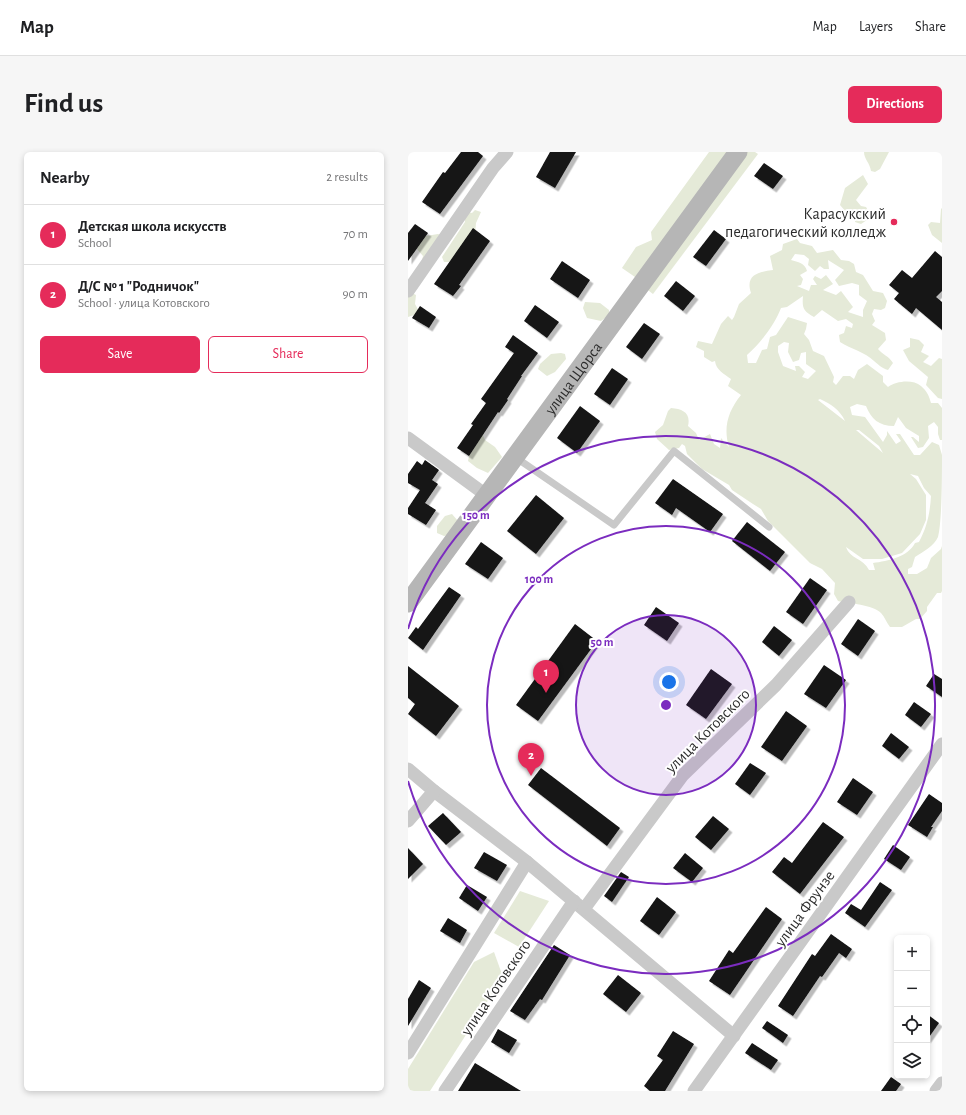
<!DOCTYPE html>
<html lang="en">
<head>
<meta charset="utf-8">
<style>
  body { margin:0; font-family:"Alegreya Sans",sans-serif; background:#f6f6f6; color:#202124 }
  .controls { position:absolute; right:12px; bottom:12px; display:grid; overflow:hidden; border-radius:6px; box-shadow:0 2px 6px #0003 }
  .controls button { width:36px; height:36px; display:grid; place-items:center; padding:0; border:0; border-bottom:1px solid #e0e0e0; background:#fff; color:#202124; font:20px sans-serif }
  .you { position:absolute; left:261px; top:530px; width:14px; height:14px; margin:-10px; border:3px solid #fff; border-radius:50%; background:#1a73e8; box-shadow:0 0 0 6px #1a73e833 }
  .badge { display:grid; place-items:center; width:26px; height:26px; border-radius:50%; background:#e52b5a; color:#fff; font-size:13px; font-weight:700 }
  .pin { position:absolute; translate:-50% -33px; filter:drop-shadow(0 1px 2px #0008) }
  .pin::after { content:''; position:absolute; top:21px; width:14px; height:12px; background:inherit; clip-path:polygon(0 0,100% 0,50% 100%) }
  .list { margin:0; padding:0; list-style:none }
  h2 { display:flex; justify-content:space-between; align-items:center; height:52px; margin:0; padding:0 16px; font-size:17px }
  h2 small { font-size:13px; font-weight:400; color:#757577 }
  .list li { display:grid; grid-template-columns:26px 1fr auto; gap:12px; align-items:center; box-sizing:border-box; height:60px; padding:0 16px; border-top:1px solid #e0e0e0 }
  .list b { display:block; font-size:15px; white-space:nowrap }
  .list p { margin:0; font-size:13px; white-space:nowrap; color:#757577 }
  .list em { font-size:13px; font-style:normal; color:#757577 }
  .actions { display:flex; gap:8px; padding:12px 16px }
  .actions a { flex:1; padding:9px 0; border:1px solid #e52b5a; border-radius:6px; text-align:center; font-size:14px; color:#e52b5a }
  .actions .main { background:#e52b5a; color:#fff }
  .icon { flex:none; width:22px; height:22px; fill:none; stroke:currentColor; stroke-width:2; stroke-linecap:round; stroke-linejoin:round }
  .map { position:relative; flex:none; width:534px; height:939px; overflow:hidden; border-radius:6px }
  header { display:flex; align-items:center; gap:24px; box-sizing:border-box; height:56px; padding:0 20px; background:#fff; border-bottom:1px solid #e0e0e0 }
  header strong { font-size:19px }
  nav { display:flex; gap:22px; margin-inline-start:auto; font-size:14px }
  .intro { display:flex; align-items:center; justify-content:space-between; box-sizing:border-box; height:96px; padding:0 24px }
  h1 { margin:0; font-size:28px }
  .button { padding:10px 18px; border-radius:6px; background:#e52b5a; color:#fff; font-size:14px; font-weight:700 }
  main { display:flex; gap:24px; padding:0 24px }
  aside { flex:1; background:#fff; border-radius:6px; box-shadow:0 2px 6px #0003 }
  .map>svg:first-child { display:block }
  .green { fill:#e5ead8; fill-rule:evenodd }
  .building { fill:#131313; filter:url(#shadow) }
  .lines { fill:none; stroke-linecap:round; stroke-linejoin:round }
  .lane { stroke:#c9c9c9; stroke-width:7 }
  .street { stroke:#c9c9c9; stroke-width:13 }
  .secondary { stroke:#b6b6b6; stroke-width:19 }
  .ring { fill:none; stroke:#7b2cbf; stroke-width:2 }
  .poi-dot { fill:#e52b5a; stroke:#fff; stroke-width:1.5 }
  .labels { text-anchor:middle; stroke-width:4; stroke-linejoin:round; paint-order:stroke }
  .poi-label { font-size:16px; fill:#2c2c2c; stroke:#fff; text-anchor:end }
  .street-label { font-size:16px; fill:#2c2c2c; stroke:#fff }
  .centre { fill:#7b2cbf; stroke:#fff; stroke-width:2 }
  .ring-label { font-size:12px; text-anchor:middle; font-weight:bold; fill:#7b2cbf; stroke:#fff; stroke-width:4; stroke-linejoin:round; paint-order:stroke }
</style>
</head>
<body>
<header>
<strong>Map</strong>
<nav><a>Map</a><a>Layers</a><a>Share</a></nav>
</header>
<div class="intro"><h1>Find us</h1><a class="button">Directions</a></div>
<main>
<aside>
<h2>Nearby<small>2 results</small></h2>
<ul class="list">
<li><span class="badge">1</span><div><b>Детская школа искусств</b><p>School</p></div><em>70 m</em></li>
<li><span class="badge">2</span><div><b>Д/С № 1 &quot;Родничок&quot;</b><p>School · улица Котовского</p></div><em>90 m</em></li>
</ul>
<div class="actions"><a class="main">Save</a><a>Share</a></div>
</aside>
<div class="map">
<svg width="534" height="939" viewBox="0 0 534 939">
  <defs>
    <filter id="shadow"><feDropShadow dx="3.5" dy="3.5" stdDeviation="0" flood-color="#0004"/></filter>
  </defs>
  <rect width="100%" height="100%" fill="#fff"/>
  <g class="green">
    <polygon points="301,0 347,0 350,2 245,142 236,135 243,112 227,125 214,116 228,95 244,88 243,80"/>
    <path d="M 456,0 L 481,0 L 472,17 L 467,20 L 463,19 C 462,11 456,7 456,0 Z"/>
    <polygon points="455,23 460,32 448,48 453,54 458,55 461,60 459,68 453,72 447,70 447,64 438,60 432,53 437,36"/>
    <polygon points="534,56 534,91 524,83 520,73 523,70 532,71 533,57"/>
    <polygon points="67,58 73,60 68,71 67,83 41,110 36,110 34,105 57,70 56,65 59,60 64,61"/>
    <path d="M 30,82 L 42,85 C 37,102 29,104 14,108 L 15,104 L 8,96 L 12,85 Z"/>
    <path d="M 389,87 L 392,91 L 404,94 L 409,101 L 425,98 L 433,108 L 441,109 L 446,112 L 448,120 L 455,123 L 465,139 L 475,141 L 479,149 L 477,156 L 473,158 L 466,157 L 464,162 L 467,169 L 464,173 L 477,181 L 478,188 L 470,197 C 475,203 481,204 485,211 L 480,218 C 473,216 471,213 466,209 C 457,200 443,197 432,190 L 431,183 L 436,181 L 438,174 L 444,176 L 445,172 L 438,167 L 430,169 L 414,158 L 406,165 C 395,159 394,156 395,144 L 379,155 L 373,156 C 367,172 352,192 339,203 L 340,211 L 348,211 L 354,198 L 359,197 L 362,185 L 368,183 L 380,165 L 399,171 L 398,177 L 396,182 L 401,188 L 405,199 L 416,204 L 426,225 L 425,230 L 428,233 L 435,224 L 442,224 L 446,227 L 450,218 L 459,212 L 475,224 L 475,230 L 480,235 C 488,229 505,227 513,234 C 519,239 521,244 523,251 L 530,251 L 534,256 L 534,288 L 532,288 L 530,282 L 530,275 L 526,270 L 520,274 L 521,286 L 515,295 L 510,296 L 503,285 L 505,285 L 511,290 L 511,284 L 498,276 L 490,265 L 486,274 C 471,274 463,267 458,254 L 449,252 L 442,255 L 444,263 L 457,265 L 475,290 L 479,283 L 479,279 L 488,292 L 493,289 L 488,282 L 492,282 L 506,303 L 512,303 L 524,290 L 531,293 L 534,303 C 534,322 534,370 530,385 C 526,394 515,400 507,405 L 504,415 L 500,417 L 500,422 L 509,422 L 519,416 L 523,406 L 533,397 L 534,394 L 534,439 L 533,441 L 529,441 L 519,455 L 519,459 L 512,467 L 508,467 L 494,475 L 482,475 C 478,470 477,465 473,461 C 465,453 441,451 430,449 L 426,442 L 427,431 L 414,417 L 402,411 L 360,369 L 353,357 L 345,352 L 324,338 L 321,333 L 294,317 L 279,302 L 277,294 L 274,292 L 271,296 L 261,298 L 249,287 L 247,280 L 255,273 L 260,259 L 263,256 C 275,257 283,261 280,274 L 288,281 L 291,288 L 302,282 L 306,292 L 312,296 L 313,286 L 321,295 C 315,276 320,259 333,243 L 320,234 L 323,227 C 316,222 308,218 307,209 L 304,210 L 296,205 L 296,199 L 288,195 L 290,189 L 304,192 L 313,172 L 320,164 L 324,168 L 326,165 L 331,152 L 343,141 C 337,123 350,120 365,118 L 362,104 L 374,98 L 375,92 ZM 387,102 L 396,103 L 401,107 L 400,113 L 407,119 L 412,114 L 416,117 L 421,117 L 420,108 L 436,118 L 427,128 L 431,134 L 444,131 L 451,133 L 451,143 L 459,149 L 455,158 L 455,165 L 440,160 L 445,155 L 433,139 L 428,143 L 415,138 L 425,132 L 418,123 L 413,127 L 407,124 L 405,127 L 409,133 L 403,133 L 401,139 L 389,134 L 393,133 L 395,127 L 392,123 L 399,119 C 397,111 390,110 383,108 ZM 376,190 L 381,191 L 380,200 L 385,210 L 391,208 L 393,201 L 398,200 L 398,212 L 408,219 L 400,227 L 394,225 L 397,220 L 391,214 L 387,214 L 388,219 L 375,214 L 370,200 L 370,194 ZM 412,247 C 423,252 432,258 437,269 L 410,248 ZM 448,278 L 451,278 L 471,294 L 475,301 ZM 502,322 L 510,324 L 516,336 L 523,344 C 522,361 519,375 511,390 L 507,391 C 500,405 480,409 465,411 L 467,418 L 461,418 C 455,406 442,407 438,395 L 455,407 L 474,407 L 494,401 L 512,382 L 518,368 L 518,343 L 508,327 Z"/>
    <polygon points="0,139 8,143 7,152 12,161 0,165"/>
    <polygon points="177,150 192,151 201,158 201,163 193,169 179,166 175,156"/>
    <polygon points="502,186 511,188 516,193 513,200 521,204 515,210 523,214 531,206 534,207 534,247 530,246 518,233 520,225 501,209 495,198 502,195"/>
    <polygon points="153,201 157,202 158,207 147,220 139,224 130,217 132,212 143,202"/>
    <polygon points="74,281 77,288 87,295 94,305 80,321 69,316 60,309 64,290"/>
    <polygon points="44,362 50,369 46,382 36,384 29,381 29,374 37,364"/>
    <polygon points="112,739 141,749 111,795 86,781"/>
    <polygon points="86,800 95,825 22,939 0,939 0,917 66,810"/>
  </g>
  <g class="building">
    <polygon points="53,0 70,0 75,4 32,62 14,50 35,20 37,21"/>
    <polygon points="142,0 168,0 147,36 128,25"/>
    <polygon points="356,11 375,24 365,37 346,24"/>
    <polygon points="7,72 20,81 0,109 0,81"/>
    <polygon points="65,76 82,89 51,133 53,134 45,144 26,132"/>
    <polygon points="306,78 318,87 298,114 285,105"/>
    <polygon points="527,99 534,105 534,139 528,145 534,150 534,178 508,156 504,162 486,147 491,141 481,133 494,118 504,126"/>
    <polygon points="154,109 182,128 170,146 142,127"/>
    <polygon points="268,129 287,144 275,159 256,144"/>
    <polygon points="127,153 151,170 139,186 116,169"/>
    <polygon points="12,154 28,165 21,176 4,166"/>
    <polygon points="236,171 252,182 234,207 218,195"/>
    <polygon points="105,183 130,201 113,224 114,224 99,247 100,248 91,261 90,260 61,304 49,296 65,273 63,272 78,251 73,247 106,201 97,195"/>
    <polygon points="204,216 220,227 202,253 186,242"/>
    <polygon points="172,254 192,269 169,301 149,286"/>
    <polygon points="17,308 31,318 24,328 30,332 17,351 28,358 18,373 0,362 0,356 12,338 0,331 0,322 9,309 14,313"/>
    <polygon points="265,327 315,362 302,380 268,356 264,363 247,351"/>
    <polygon points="128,343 156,366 128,402 99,379"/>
    <polygon points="339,370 377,400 362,419 324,389"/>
    <polygon points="73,390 95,406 80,427 57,412"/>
    <polygon points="402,426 419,438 395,472 378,460"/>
    <polygon points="41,435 53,443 15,498 0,486 8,475 10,477"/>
    <polygon points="248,455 271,471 259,489 236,473"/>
    <polygon points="450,467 467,479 450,504 433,492"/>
    <polygon points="167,472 189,489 130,569 108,553"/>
    <polygon points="366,474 384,488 371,504 354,490"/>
    <polygon points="416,513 438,528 418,556 396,542"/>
    <polygon points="0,514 51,554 28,584 0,562 7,552 0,546"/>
    <polygon points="303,517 324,532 298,567 278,553"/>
    <polygon points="526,522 534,527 534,545 518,534"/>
    <polygon points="506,550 523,562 513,575 497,563"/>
    <polygon points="378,559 399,574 374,609 353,595"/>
    <polygon points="483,581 501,595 491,607 474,594"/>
    <polygon points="342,611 358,621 342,643 327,632"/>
    <polygon points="133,616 212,676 199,694 120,633"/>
    <polygon points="445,626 465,640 449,663 429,650"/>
    <polygon points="521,642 534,651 534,659 523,675 525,675 519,685 500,673"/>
    <polygon points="35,661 53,680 38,693 20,674"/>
    <polygon points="305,664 321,677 303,698 287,685"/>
    <polygon points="415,670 436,685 392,742 364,720 376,705 384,711"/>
    <polygon points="485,693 502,705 493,718 476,707"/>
    <polygon points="0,696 15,712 0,727"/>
    <polygon points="76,700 99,713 89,729 66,716"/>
    <polygon points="277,701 295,716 284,730 265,716"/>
    <polygon points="213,720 221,725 204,750 196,744"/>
    <polygon points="472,730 484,738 457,775 437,761 443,752 453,758"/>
    <polygon points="59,733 79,745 70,759 51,746"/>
    <polygon points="249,745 268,760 251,783 232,769"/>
    <polygon points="358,755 374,767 322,843 301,829 321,798 325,801"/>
    <polygon points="40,766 59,778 52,791 32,779"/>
    <polygon points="423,782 444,797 438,806 431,801 414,825 412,824 385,864 370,854 404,802 407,804"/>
    <polygon points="146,793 162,803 134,848 132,847 117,868 102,859"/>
    <polygon points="210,823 233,841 218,860 195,842"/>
    <polygon points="11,828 23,836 0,874 0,847"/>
    <polygon points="519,862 531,871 519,888"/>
    <polygon points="359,869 380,883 375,891 354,876"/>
    <polygon points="90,877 109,888 101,901 83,890"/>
    <polygon points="265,879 286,892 257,939 242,939 236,934 255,908 249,904"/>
    <polygon points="344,891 370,908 363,918 337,901"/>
    <polygon points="67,911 113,939 50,939"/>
    <polygon points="483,925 493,932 488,939 473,939"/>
  </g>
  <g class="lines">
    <polyline class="lane" points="107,305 206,373 266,299 361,375"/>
    <g class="street">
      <polyline points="0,139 85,16 99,0"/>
      <polyline points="0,286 78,343"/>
      <polyline points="0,617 26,639 119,710 326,884"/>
      <polyline points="0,669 26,639"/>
      <polyline points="176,757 275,623 368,533 441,450"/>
      <polyline points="0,901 119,710"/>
      <polyline points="37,939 166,749"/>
      <polyline points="286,939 534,592"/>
      <polyline points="528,939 534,931"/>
    </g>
    <path class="secondary" id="s1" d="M 0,451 L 330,0"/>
  </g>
  <circle cx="258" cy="553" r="90" fill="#7b2cbf" fill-opacity=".12"/>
  <g class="ring">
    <circle cx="258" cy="553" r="90"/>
    <circle cx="258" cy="553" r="179"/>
    <path d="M0 477A269 269 0 1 1 0 629"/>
  </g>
  <circle class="poi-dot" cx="486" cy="70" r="4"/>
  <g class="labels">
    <g class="poi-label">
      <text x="478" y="67">Карасукский<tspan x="478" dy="18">педагогический колледж</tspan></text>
    </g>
    <g class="street-label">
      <text dy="6" stroke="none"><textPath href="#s1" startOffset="279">улица Щорса</textPath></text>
      <text transform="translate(299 578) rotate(-45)" y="6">улица Котовского</text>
      <text transform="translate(396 756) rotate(-54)" y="6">улица Фрунзе</text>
      <text transform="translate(87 835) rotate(-56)" y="6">улица Котовского</text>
    </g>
  </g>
  <circle cx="258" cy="553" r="6" class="centre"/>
  <g class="ring-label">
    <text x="68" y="367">150 m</text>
    <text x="131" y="431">100 m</text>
    <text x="194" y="494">50 m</text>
  </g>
</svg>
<div class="controls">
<button>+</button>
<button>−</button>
<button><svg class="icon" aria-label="locate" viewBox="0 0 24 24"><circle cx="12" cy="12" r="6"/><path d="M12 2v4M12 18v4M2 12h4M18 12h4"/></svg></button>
<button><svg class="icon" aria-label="layers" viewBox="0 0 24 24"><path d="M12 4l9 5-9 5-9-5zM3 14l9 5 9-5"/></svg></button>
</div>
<div class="you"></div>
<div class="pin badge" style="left:138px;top:541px">1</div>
<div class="pin badge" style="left:123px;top:624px">2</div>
</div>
</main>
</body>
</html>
